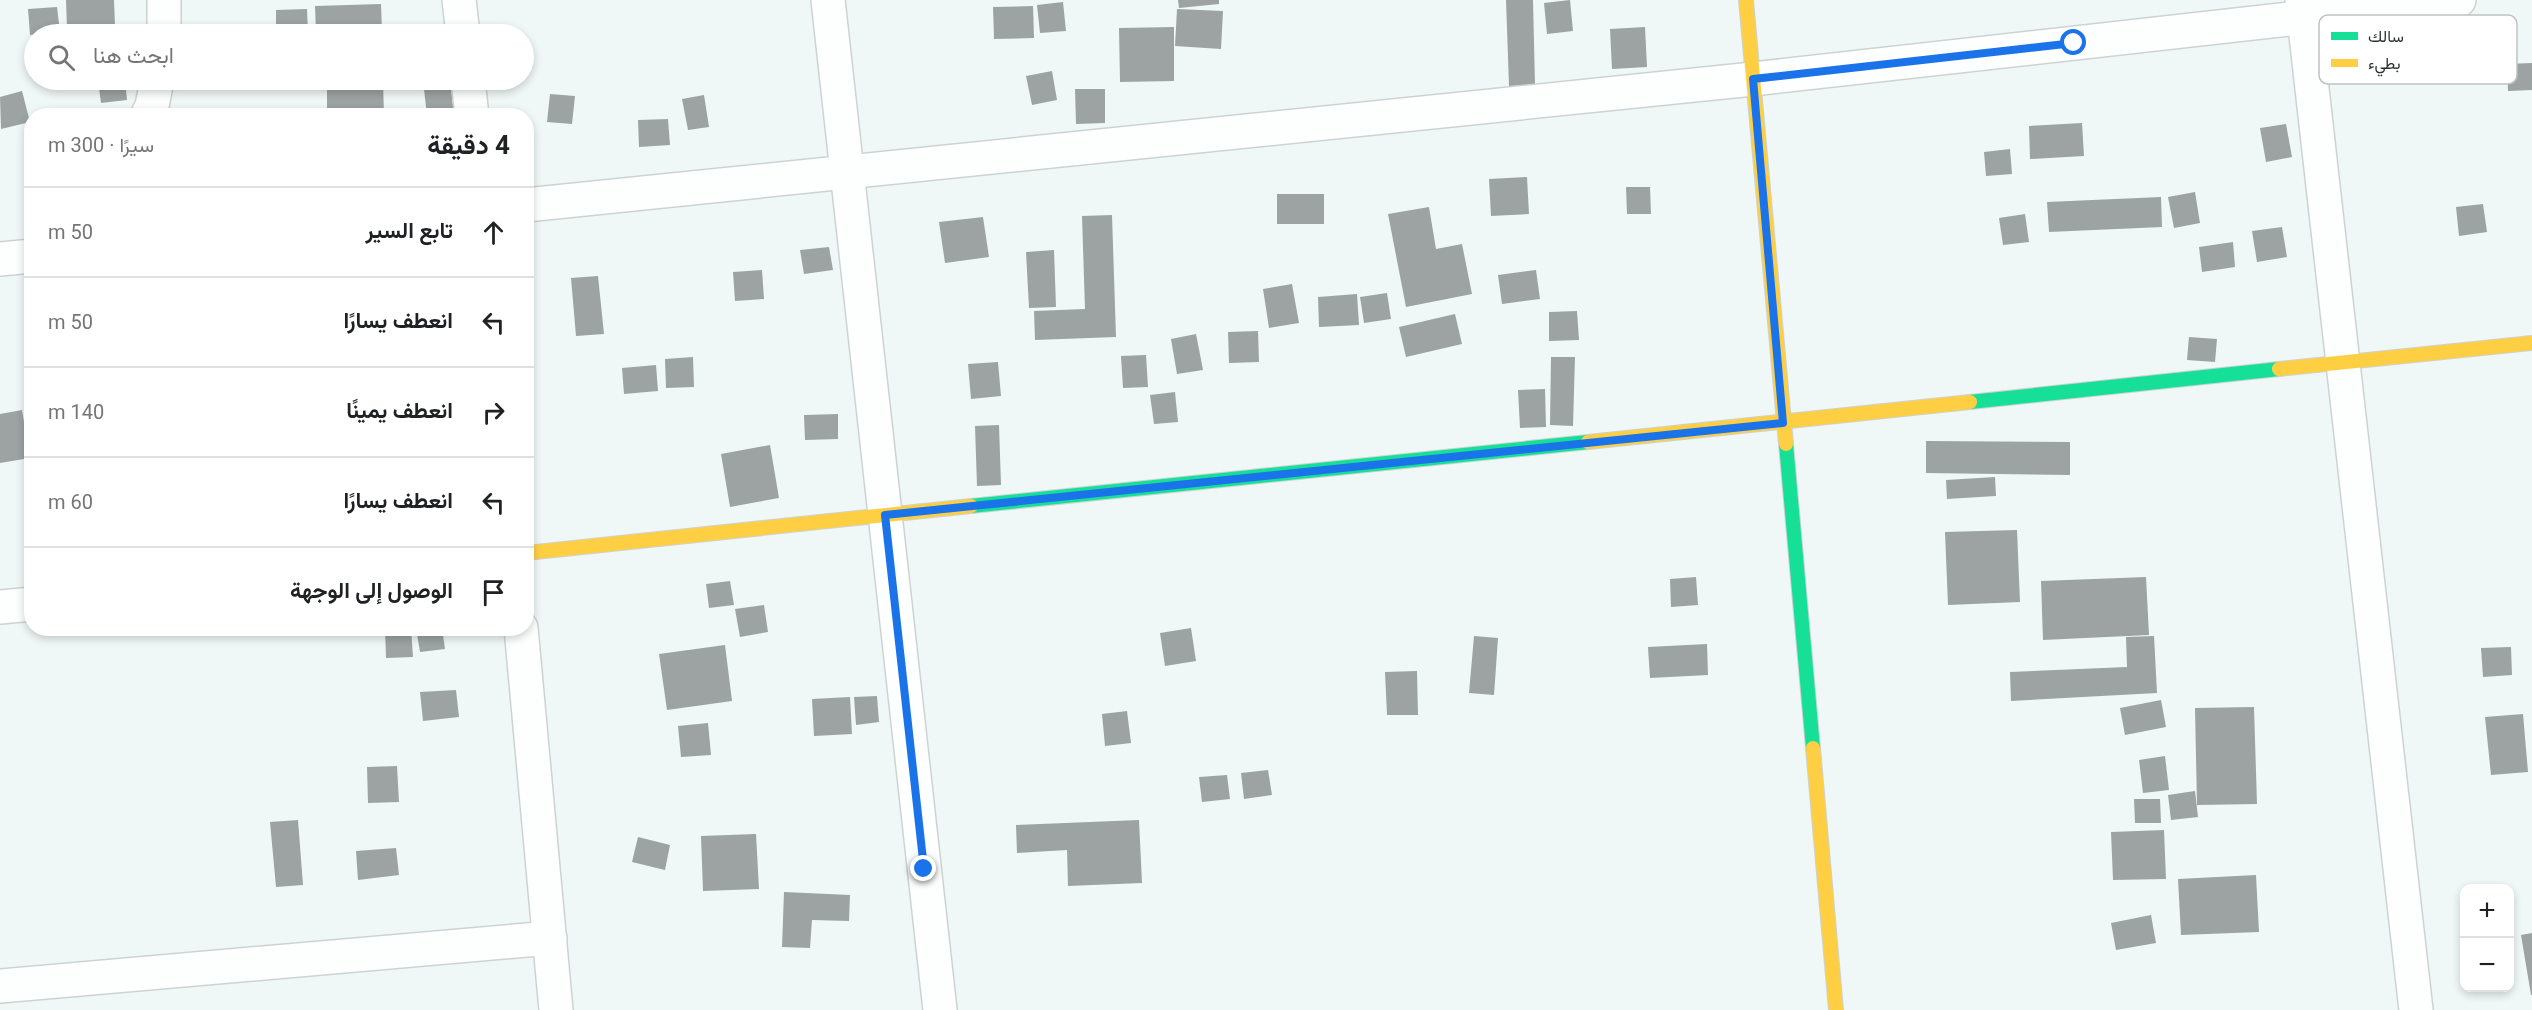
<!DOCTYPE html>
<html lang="ar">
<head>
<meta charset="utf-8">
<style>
  body { margin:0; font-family:Roboto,Vazirmatn,sans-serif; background:#f6f6f6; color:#202124; direction:rtl }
  .controls { position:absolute; right:18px; bottom:18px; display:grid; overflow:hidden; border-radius:12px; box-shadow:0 3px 9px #0003 }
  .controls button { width:54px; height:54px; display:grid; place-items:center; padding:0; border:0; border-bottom:2px solid #e0e0e0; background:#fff; color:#202124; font:30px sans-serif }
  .stop { position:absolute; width:18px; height:18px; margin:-14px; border:4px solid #1a73e8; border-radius:50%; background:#fff }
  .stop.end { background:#1a73e8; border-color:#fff; box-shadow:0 2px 6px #0008 }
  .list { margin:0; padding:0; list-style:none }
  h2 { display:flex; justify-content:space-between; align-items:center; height:78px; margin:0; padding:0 24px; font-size:26px }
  h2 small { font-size:20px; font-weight:400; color:#757577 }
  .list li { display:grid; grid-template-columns:39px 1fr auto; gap:18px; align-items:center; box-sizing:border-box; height:90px; padding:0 24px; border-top:2px solid #e0e0e0 }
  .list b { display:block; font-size:22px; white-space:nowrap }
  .list em { font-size:20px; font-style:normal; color:#757577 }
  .icon { flex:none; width:33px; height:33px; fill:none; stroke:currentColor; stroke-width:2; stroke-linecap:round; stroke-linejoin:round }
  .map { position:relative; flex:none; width:2532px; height:1010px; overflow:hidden; direction:ltr }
  .search { position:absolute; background:#fff; box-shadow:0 3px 9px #0003; left:24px; top:24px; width:510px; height:66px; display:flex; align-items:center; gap:15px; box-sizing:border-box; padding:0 21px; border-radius:33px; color:#757577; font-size:22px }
  .panel { position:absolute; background:#fff; box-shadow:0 3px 9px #0003; left:24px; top:108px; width:510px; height:528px; border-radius:24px; direction:rtl }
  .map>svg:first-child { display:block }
  .building { fill:#9ca3a2 }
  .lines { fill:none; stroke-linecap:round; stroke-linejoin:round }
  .street-casing { stroke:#cdd3d3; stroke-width:36 }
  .fast-casing { stroke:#cdd3d3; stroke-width:16 }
  .slow-casing { stroke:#cdd3d3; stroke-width:16 }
  .street { stroke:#fdfefe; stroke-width:33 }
  .fast { stroke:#16e098; stroke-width:14 }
  .slow { stroke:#ffcf43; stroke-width:14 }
  .route { stroke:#1a73e8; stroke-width:8 }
  .key { fill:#fff; stroke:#c0c2c1; stroke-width:1.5 }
  .key-label { font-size:16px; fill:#2d3231 }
</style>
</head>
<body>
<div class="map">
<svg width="2532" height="1010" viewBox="0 0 2532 1010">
  <rect width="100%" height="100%" fill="#f0f8f7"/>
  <g class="building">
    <polygon points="66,0 114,0 115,26 67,29"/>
    <polygon points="1178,0 1219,0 1219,4 1179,8"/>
    <polygon points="1506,0 1533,0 1535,85 1509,86"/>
    <polygon points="1570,0 1573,31 1547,34 1544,3"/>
    <polygon points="1063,2 1066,31 1040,33 1037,5"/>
    <polygon points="381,4 382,30 432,29 432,34 316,34 315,6"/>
    <polygon points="1033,6 1034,38 994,39 993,7"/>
    <polygon points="57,7 60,32 30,35 28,9"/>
    <polygon points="307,9 308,34 276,34 276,10"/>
    <polygon points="1177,9 1223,11 1221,49 1175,46"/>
    <polygon points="1174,27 1174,81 1120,82 1119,28"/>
    <polygon points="1645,27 1647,67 1612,69 1610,29"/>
    <polygon points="2532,63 2532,90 2508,91 2507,64"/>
    <polygon points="1052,71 1057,100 1032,105 1026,76"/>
    <polygon points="98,80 125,80 127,100 101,103"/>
    <polygon points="383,80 384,116 327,116 327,81"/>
    <polygon points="423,80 450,80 454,114 427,116"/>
    <polygon points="1075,89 1105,89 1105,123 1076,124"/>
    <polygon points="22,91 30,122 1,129 0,97"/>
    <polygon points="550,94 575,96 572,124 547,122"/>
    <polygon points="704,95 709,127 688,130 682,99"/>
    <polygon points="287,109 288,116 250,116 250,114"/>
    <polygon points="668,119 670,145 639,147 638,120"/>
    <polygon points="2082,123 2084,156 2030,159 2029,126"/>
    <polygon points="2286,124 2292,157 2266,162 2260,128"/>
    <polygon points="2010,149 2012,174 1986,176 1984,152"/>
    <polygon points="1527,177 1529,214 1491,216 1489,179"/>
    <polygon points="1626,187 1650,187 1651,214 1627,214"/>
    <polygon points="2195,192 2200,223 2174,228 2168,197"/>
    <rect x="1277" y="194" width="47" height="30"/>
    <polygon points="2161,197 2162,227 2049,232 2047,202"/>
    <polygon points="2483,204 2487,232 2459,236 2456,207"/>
    <polygon points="1429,207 1436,249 1462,244 1472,294 1406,307 1388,214"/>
    <polygon points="2025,214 2029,242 2003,245 1999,218"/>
    <polygon points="1112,215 1116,337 1035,340 1034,311 1085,309 1082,216"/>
    <polygon points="983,217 989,257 945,263 939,222"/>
    <polygon points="2282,227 2287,257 2257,262 2252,231"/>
    <polygon points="2233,242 2235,267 2202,272 2199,247"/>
    <polygon points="829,247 833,270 804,274 800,250"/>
    <polygon points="1054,250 1056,307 1029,308 1026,252"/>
    <polygon points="762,270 764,299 735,301 733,272"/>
    <polygon points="1536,270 1540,299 1502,304 1498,275"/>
    <polygon points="598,276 604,334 576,336 571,278"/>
    <polygon points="1292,284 1299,323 1269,328 1263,289"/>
    <polygon points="1387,293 1391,319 1364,323 1360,297"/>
    <polygon points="1357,294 1359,325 1319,327 1318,297"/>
    <polygon points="1577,311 1579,340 1549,341 1549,312"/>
    <polygon points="1455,314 1462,344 1406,357 1399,327"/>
    <polygon points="1258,331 1259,362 1229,363 1228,332"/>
    <polygon points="1196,334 1203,370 1177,374 1171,339"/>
    <polygon points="2189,337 2217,339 2215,362 2187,360"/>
    <polygon points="1146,355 1148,387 1123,388 1121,356"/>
    <polygon points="693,357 694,387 666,388 665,359"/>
    <polygon points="1551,357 1575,357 1573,426 1550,425"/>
    <polygon points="998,362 1001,396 971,399 968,364"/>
    <polygon points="656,365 658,391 624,394 622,368"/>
    <polygon points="1545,389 1546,427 1520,428 1518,390"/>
    <polygon points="1175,392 1178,422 1154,424 1150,395"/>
    <polygon points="22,410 30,458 0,463 0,414"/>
    <polygon points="838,414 838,439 805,440 804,415"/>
    <polygon points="999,425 1001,485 977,486 975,426"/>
    <polygon points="1926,441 2070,442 2070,475 1926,473"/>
    <polygon points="770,445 779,498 730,507 721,454"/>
    <polygon points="1995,477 1996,496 1947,499 1946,480"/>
    <polygon points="2017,530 2020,602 1948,605 1945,532"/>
    <polygon points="1696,577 1698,605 1671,607 1670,579"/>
    <polygon points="2146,577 2149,635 2043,640 2041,581"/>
    <polygon points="730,581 734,605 709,608 706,584"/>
    <polygon points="764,605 768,632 740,637 735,609"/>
    <polygon points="385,628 411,628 413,657 386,658"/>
    <polygon points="416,628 442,628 445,649 420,652"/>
    <polygon points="1191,628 1196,661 1165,666 1160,633"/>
    <polygon points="1474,636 1498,638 1494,695 1469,693"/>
    <polygon points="2154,636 2157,693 2011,701 2010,672 2127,667 2126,637"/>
    <polygon points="1707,644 1708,675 1650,678 1648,647"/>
    <polygon points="725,645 732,701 667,710 659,654"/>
    <polygon points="2511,647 2512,675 2483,677 2481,648"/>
    <polygon points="1417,671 1418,715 1387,715 1385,672"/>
    <polygon points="456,690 459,717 423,721 420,692"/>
    <polygon points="877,696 879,722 856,725 854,697"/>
    <polygon points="850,697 852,734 814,736 812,699"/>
    <polygon points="2161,700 2166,727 2125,735 2120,708"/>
    <polygon points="2254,707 2257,804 2197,805 2195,708"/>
    <polygon points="1127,711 1131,743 1105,746 1102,714"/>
    <polygon points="2523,714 2528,772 2491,775 2485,717"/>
    <polygon points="708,723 711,755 681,757 678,726"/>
    <polygon points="2165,756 2169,790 2143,793 2139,760"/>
    <polygon points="397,766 399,802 368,803 367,767"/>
    <polygon points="1268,770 1272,795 1244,799 1241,773"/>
    <polygon points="1227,775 1230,799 1202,802 1199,777"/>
    <polygon points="2195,791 2198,817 2171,820 2168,795"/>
    <polygon points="2134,799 2160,799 2161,823 2135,823"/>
    <polygon points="298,820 303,885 276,887 270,822"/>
    <polygon points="1139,820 1142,883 1068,886 1067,850 1017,853 1016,825"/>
    <polygon points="2164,830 2166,879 2113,880 2111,832"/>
    <polygon points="756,834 759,889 703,891 701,836"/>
    <polygon points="638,837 670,845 665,870 632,862"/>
    <polygon points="396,848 399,875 358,880 356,851"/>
    <polygon points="2256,875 2259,932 2181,935 2178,879"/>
    <polygon points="784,892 850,895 849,921 812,920 810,948 782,947"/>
    <polygon points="2151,915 2156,943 2116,950 2111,923"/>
    <polygon points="2532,933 2532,995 2531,995 2521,935"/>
  </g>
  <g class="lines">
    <defs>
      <g id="street">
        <polyline points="164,0 164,34"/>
        <polyline points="459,0 463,34"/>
        <polyline points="828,0 940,1010"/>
        <polyline points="2302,0 2416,1010"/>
        <polyline points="468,80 472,116"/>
        <polyline points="147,116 152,106 157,80"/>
        <polyline points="526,205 1753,79 2459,0"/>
        <polyline points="0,259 32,256"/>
        <polyline points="0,607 32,604"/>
        <polyline points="521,628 556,1010"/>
        <polyline points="0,986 550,938"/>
      </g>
      <g id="fast">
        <polyline points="1970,402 2279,369"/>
        <polyline points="1786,444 1813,748"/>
        <polyline points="971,506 1588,442"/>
      </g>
      <g id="slow">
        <polyline points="1746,0 1786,444"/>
        <polyline points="2279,369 2532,343"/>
        <polyline points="1588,442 1970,402"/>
        <polyline points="526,553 971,506"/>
        <polyline points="1813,748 1836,1010"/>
      </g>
    </defs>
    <use href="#street" class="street-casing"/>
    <use href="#fast" class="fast-casing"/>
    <use href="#slow" class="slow-casing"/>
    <use href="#street" class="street"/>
    <use href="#fast" class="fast"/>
    <use href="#slow" class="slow"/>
  </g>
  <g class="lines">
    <polyline class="route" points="924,869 885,515 1783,423 1753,79 2074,43"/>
  </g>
  <rect x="2319" y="15" width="198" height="69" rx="9" class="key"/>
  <rect x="2331" y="32" width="27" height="8" fill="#16e098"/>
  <rect x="2331" y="59" width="27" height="8" fill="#ffcf43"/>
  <g class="key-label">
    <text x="2368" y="42">سالك</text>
    <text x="2368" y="69">بطيء</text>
  </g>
</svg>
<div class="controls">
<button>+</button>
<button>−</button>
</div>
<div class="stop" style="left:2074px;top:43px"></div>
<div class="stop end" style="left:924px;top:869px"></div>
<div class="search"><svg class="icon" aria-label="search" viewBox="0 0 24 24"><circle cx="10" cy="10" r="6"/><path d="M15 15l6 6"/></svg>ابحث هنا</div>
<section class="panel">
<h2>4 دقيقة<small>سيرًا · 300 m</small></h2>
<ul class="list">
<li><svg class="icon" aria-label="ahead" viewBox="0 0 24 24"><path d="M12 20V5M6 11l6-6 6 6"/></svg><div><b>تابع السير</b></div><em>50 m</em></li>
<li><svg class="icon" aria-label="left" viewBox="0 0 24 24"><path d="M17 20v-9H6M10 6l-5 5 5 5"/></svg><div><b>انعطف يسارًا</b></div><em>50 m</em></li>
<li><svg class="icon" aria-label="right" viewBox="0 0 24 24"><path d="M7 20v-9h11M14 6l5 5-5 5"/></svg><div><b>انعطف يمينًا</b></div><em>140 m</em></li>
<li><svg class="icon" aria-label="left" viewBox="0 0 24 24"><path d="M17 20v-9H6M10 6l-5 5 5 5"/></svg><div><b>انعطف يسارًا</b></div><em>60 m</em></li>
<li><svg class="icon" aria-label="arrive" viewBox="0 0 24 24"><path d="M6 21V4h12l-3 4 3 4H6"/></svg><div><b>الوصول إلى الوجهة</b></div></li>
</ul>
</section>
</div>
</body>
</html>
